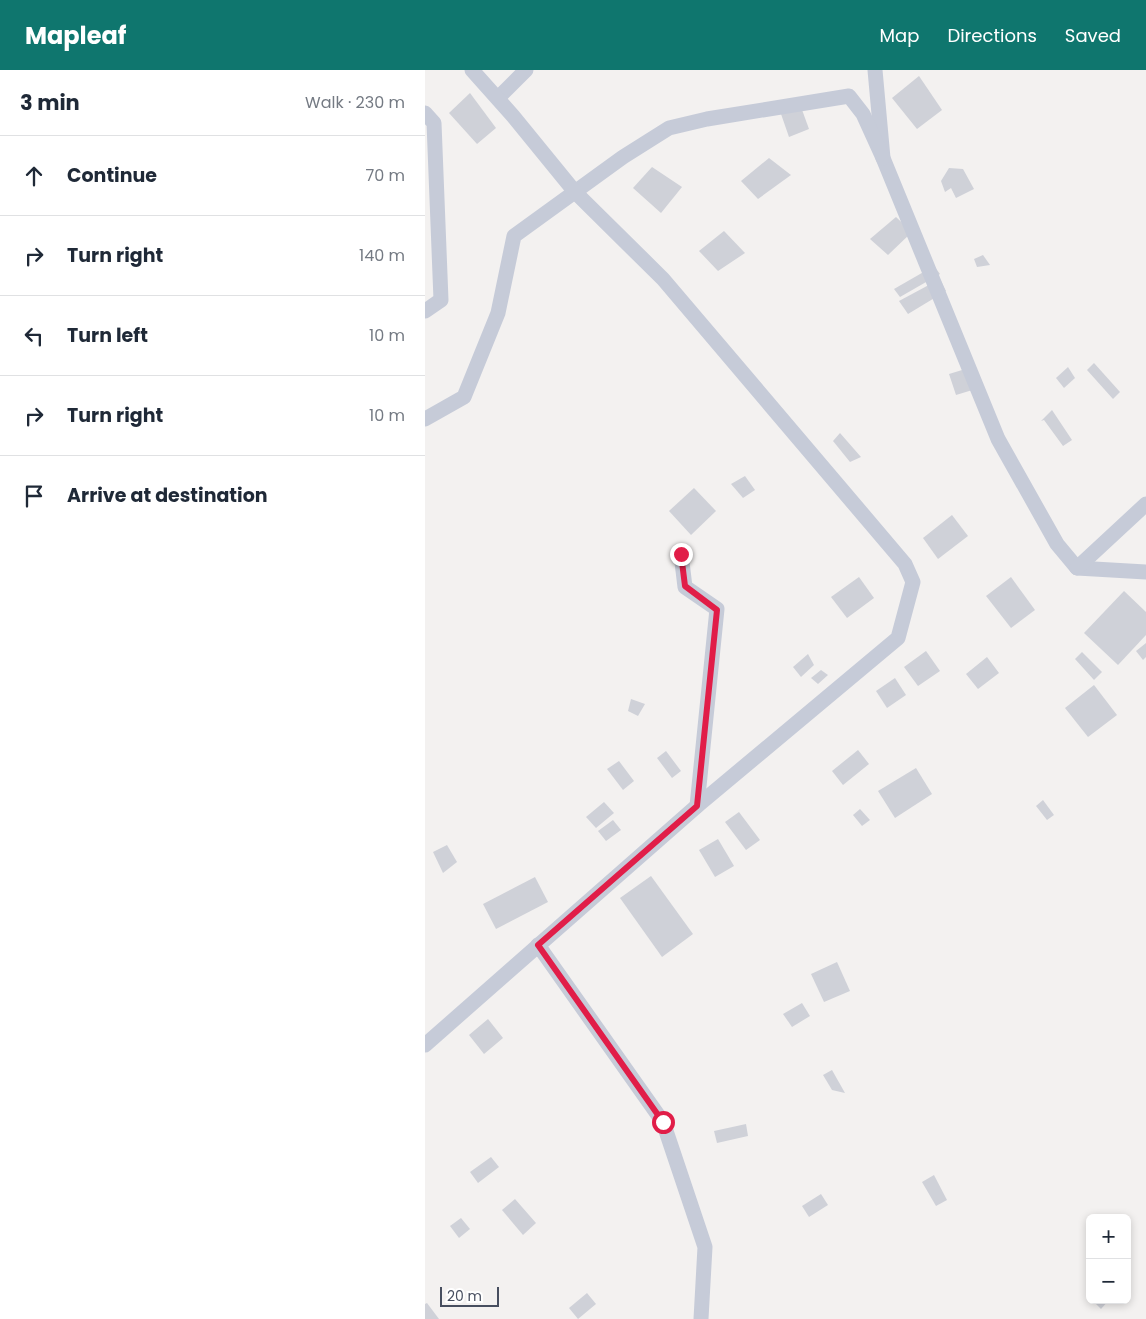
<!DOCTYPE html>
<html lang="en">
<head>
<meta charset="utf-8">
<style>
  body { margin:0; font-family:Poppins,sans-serif; background:#f2f2f3; color:#1f2937 }
  .controls { position:absolute; right:15px; bottom:15px; display:grid; overflow:hidden; border-radius:8px; box-shadow:0 2px 8px #0003 }
  .controls button { width:45px; height:45px; display:grid; place-items:center; padding:0; border:0; border-bottom:1px solid #e0e1e3; background:#fff; color:#1f2937; font:25px sans-serif }
  .scale { position:absolute; left:15px; bottom:12px; width:59px; box-sizing:border-box; padding-left:5px; border:2px solid #474e5f; border-top:0; font-size:14px; line-height:18px; white-space:nowrap; color:#474e5f; -webkit-text-stroke:4px #fff; paint-order:stroke }
  .stop { position:absolute; width:15px; height:15px; margin:-11px; border:4px solid #e11d48; border-radius:50%; background:#fff }
  .stop.end { background:#e11d48; border-color:#fff; box-shadow:0 1px 5px #0008 }
  .list { margin:0; padding:0; list-style:none }
  h2 { display:flex; justify-content:space-between; align-items:center; height:65px; margin:0; padding:0 20px; font-size:21px }
  h2 small { font-size:16px; font-weight:400; color:#747a83 }
  .list li { display:grid; grid-template-columns:32px 1fr auto; gap:15px; align-items:center; box-sizing:border-box; height:80px; padding:0 20px; border-top:1px solid #e0e1e3 }
  .list b { display:block; font-size:19px; white-space:nowrap }
  .list em { font-size:16px; font-style:normal; color:#747a83 }
  .icon { flex:none; width:28px; height:28px; fill:none; stroke:currentColor; stroke-width:2; stroke-linecap:round; stroke-linejoin:round }
  .map { position:relative; flex:none; width:721px; height:1249px; overflow:hidden }
  header { display:flex; align-items:center; gap:30px; box-sizing:border-box; height:70px; padding:0 25px; background:#0f766e; color:#fff }
  header strong { font-size:24px }
  nav { display:flex; gap:28px; margin-inline-start:auto; font-size:18px }
  main { display:flex }
  aside { flex:1; background:#fff }
  .map>svg:first-child { display:block }
  .building { fill:#cfd1d8 }
  .lines { fill:none; stroke-linecap:round; stroke-linejoin:round }
  .minor { stroke:#c6cbd8; stroke-width:15 }
  .route { stroke:#e11d48; stroke-width:6 }
</style>
</head>
<body>
<header>
<strong>Mapleaf</strong>
<nav><a>Map</a><a>Directions</a><a>Saved</a></nav>
</header>
<main>
<aside>
<h2>3 min<small>Walk · 230 m</small></h2>
<ul class="list">
<li><svg class="icon" aria-label="ahead" viewBox="0 0 24 24"><path d="M12 20V5M6 11l6-6 6 6"/></svg><div><b>Continue</b></div><em>70 m</em></li>
<li><svg class="icon" aria-label="right" viewBox="0 0 24 24"><path d="M7 20v-9h11M14 6l5 5-5 5"/></svg><div><b>Turn right</b></div><em>140 m</em></li>
<li><svg class="icon" aria-label="left" viewBox="0 0 24 24"><path d="M17 20v-9H6M10 6l-5 5 5 5"/></svg><div><b>Turn left</b></div><em>10 m</em></li>
<li><svg class="icon" aria-label="right" viewBox="0 0 24 24"><path d="M7 20v-9h11M14 6l5 5-5 5"/></svg><div><b>Turn right</b></div><em>10 m</em></li>
<li><svg class="icon" aria-label="arrive" viewBox="0 0 24 24"><path d="M6 21V4h12l-3 4 3 4H6"/></svg><div><b>Arrive at destination</b></div></li>
</ul>
</aside>
<div class="map">
<svg width="721" height="1249" viewBox="0 0 721 1249">
  <rect width="100%" height="100%" fill="#f3f1f0"/>
  <g class="building">
    <polygon points="494,6 517,40 492,59 467,28"/>
    <polygon points="45,23 71,58 52,74 24,43"/>
    <polygon points="376,37 384,59 364,67 356,44"/>
    <polygon points="344,88 366,105 333,129 316,111"/>
    <polygon points="227,97 257,117 236,143 208,118"/>
    <polygon points="524,98 538,99 549,119 531,128 526,118 520,122 516,111"/>
    <polygon points="471,147 487,162 463,185 445,169"/>
    <polygon points="299,161 320,183 293,201 274,181"/>
    <polygon points="558,185 565,195 552,197 549,189"/>
    <polygon points="509,196 515,204 475,227 469,219"/>
    <polygon points="515,209 521,221 483,244 474,231"/>
    <polygon points="669,293 695,322 688,329 662,300"/>
    <polygon points="547,297 554,318 531,325 524,304"/>
    <polygon points="643,297 650,308 639,318 631,308"/>
    <polygon points="627,340 647,370 638,376 619,350 616,351"/>
    <polygon points="415,363 436,387 425,392 408,371"/>
    <polygon points="320,406 330,420 318,428 306,414"/>
    <polygon points="269,418 291,441 266,465 244,441"/>
    <polygon points="527,445 543,466 513,489 498,468"/>
    <polygon points="434,507 449,528 422,548 406,527"/>
    <polygon points="586,507 610,540 586,558 561,526"/>
    <polygon points="699,521 721,542 721,565 693,595 659,563"/>
    <polygon points="721,573 721,587 718,590 711,581"/>
    <polygon points="501,581 515,601 493,616 479,597"/>
    <polygon points="657,582 677,602 669,610 650,589"/>
    <polygon points="383,584 389,595 376,607 368,597"/>
    <polygon points="562,587 574,603 553,619 541,604"/>
    <polygon points="396,600 403,605 393,614 386,608"/>
    <polygon points="470,608 481,625 462,638 451,621"/>
    <polygon points="669,615 692,645 663,667 640,638"/>
    <polygon points="206,629 220,634 213,646 203,641"/>
    <polygon points="433,680 444,694 418,715 407,701"/>
    <polygon points="241,681 256,701 247,708 232,688"/>
    <polygon points="194,691 209,711 198,720 182,699"/>
    <polygon points="491,698 507,724 470,748 453,721"/>
    <polygon points="618,730 629,745 622,750 611,736"/>
    <polygon points="179,732 189,743 171,758 161,747"/>
    <polygon points="435,739 445,750 437,756 428,745"/>
    <polygon points="314,742 335,770 321,780 300,752"/>
    <polygon points="188,750 196,760 181,771 173,761"/>
    <polygon points="293,769 309,796 290,807 274,780"/>
    <polygon points="22,775 32,792 18,803 8,782"/>
    <polygon points="226,806 268,864 237,887 195,828"/>
    <polygon points="110,807 123,832 71,859 58,834"/>
    <polygon points="412,892 425,921 399,932 386,904"/>
    <polygon points="377,933 385,946 367,957 358,944"/>
    <polygon points="63,949 78,968 59,984 44,965"/>
    <polygon points="407,1000 420,1023 407,1020 398,1005"/>
    <polygon points="321,1054 323,1066 292,1073 289,1061"/>
    <polygon points="66,1087 74,1097 53,1113 45,1102"/>
    <polygon points="509,1105 522,1130 511,1136 497,1112"/>
    <polygon points="396,1124 403,1135 384,1147 377,1136"/>
    <polygon points="90,1129 111,1153 98,1165 77,1140"/>
    <polygon points="36,1148 45,1159 34,1168 25,1156"/>
    <polygon points="162,1223 171,1234 153,1249 144,1238"/>
    <polygon points="667,1230 684,1230 676,1239"/>
    <polygon points="2,1233 14,1249 0,1249 0,1234"/>
  </g>
  <g class="lines">
    <g class="minor">
      <polyline points="450,0 458,88 573,369 632,474 652,498 721,502"/>
      <polyline points="73,28 101,0"/>
      <polyline points="0,43 9,53 16,230 0,241"/>
      <polyline points="0,349 39,327 73,243 89,166 198,87 244,58 282,49 424,26 438,44 458,88"/>
      <polyline points="256,484 260,517 292,539 272,736"/>
      <polyline points="652,498 721,434"/>
      <polyline points="113,875 238,1052 280,1177 276,1249"/>
      <polyline points="0,975 272,736 473,568 488,512 480,494 238,209 150,122 88,46 47,0"/>
    </g>
  </g>
  <g class="lines">
    <polyline class="route" points="238,1052 113,875 272,736 292,540 260,516 256,484"/>
  </g>
</svg>
<div class="controls">
<button>+</button>
<button>−</button>
</div>
<div class="scale">20 m</div>
<div class="stop" style="left:238px;top:1052px"></div>
<div class="stop end" style="left:256px;top:484px"></div>
</div>
</main>
</body>
</html>
